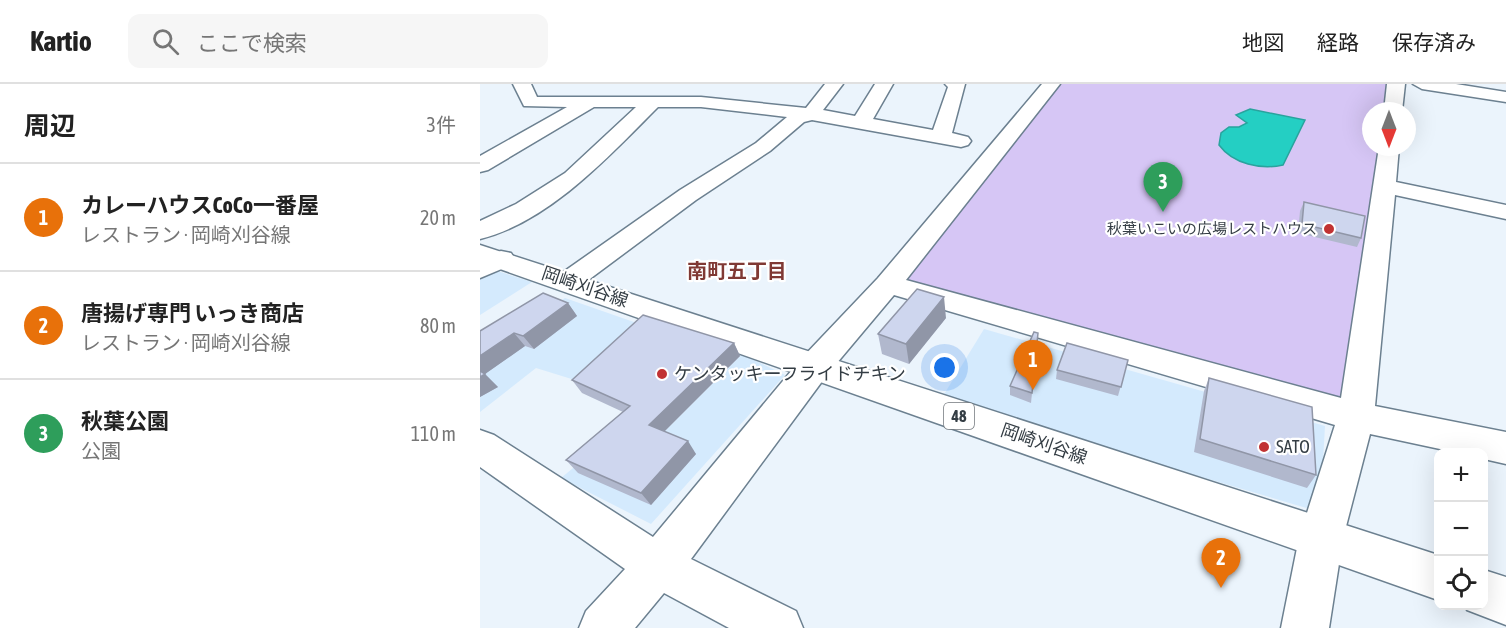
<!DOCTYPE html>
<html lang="ja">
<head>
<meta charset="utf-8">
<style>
  body { margin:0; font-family:"Asap Condensed","Noto Sans JP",sans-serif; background:#f6f6f6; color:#222 }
  .controls { position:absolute; right:18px; bottom:18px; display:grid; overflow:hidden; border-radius:12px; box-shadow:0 6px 24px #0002 }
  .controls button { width:54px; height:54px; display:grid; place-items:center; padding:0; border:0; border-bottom:2px solid #e0e0e0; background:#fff; color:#222; font:30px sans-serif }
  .compass { position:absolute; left:882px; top:18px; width:54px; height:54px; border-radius:50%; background:#fff; box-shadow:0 6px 24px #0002; rotate:180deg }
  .you { position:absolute; left:465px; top:284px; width:21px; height:21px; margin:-15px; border:4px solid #fff; border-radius:50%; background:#1a73e8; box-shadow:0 0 0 9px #1a73e833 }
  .badge { display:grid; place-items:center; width:39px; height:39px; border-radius:50%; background:#c13233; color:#fff; font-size:20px; font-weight:700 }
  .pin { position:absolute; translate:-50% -50px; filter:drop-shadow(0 2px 3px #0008) }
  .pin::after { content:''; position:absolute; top:32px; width:21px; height:18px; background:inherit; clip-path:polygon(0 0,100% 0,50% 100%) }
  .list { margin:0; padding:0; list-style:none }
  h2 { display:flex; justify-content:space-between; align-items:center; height:78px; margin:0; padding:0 24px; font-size:26px }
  h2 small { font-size:20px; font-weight:400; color:#767676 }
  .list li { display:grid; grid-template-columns:39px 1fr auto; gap:18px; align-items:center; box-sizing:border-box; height:108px; padding:0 24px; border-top:2px solid #e0e0e0 }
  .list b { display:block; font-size:22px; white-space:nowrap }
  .list p { margin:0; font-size:20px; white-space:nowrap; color:#767676 }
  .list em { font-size:20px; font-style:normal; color:#767676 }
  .icon { flex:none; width:33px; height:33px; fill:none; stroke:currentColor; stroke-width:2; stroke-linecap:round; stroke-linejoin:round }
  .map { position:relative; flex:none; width:1026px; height:544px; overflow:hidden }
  header { display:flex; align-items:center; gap:36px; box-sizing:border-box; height:84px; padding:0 30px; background:#fff; border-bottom:2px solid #e0e0e0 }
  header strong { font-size:28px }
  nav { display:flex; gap:33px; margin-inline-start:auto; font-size:21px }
  .search { width:420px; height:54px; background:#f6f6f6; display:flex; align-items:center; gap:15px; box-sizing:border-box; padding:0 21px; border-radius:12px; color:#767676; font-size:22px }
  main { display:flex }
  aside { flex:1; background:#fff }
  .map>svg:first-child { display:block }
  .built { fill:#d4eafd }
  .green { fill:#d6c6f5 }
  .water { fill:#24cfc3; stroke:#29a39d; stroke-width:1.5 }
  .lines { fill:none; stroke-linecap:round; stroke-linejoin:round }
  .minor-casing { stroke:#6c8090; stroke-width:3 }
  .major-casing { stroke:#6c8090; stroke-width:3 }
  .minor { fill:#fff; fill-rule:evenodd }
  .major { fill:#fff; fill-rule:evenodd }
  .wall { fill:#b1b8cd }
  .shaded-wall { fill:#9096a7 }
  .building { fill:#ced6ee; stroke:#9096a7; stroke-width:1.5 }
  .poi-dot { fill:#c13233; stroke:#fff; stroke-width:2 }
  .labels { text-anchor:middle; stroke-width:4.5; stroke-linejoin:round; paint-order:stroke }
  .far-poi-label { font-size:15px; fill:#343d44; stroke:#fff; text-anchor:end }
  .shield { fill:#fff; stroke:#71777c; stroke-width:1.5 }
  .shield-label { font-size:16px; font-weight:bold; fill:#343d44 }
  .street-label { font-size:18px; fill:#343d44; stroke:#fff }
  .poi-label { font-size:18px; fill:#343d44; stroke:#fff; text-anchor:start }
  .neighbourhood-label { font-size:20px; font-weight:bold; fill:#803934; stroke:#fff }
</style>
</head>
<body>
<header>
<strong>Kartio</strong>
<div class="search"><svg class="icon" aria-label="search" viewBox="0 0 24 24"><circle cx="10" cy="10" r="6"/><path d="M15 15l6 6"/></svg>ここで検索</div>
<nav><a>地図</a><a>経路</a><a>保存済み</a></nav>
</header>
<main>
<aside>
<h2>周辺<small>3件</small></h2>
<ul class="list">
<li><span class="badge" style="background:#e8710a">1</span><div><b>カレーハウスCoCo一番屋</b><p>レストラン · 岡崎刈谷線</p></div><em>20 m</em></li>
<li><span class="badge" style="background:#e8710a">2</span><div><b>唐揚げ専門 いっき商店</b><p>レストラン · 岡崎刈谷線</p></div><em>80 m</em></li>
<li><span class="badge" style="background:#2e9e5b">3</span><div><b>秋葉公園</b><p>公園</p></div><em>110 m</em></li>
</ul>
</aside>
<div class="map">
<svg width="1026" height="544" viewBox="0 0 1026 544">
  <rect width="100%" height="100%" fill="#ebf4fc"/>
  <g class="built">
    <polygon points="11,185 52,198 0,231 0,191"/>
    <polygon points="85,214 171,244 111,301 56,284 0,328 0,268"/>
    <polygon points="504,245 845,342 840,428 558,345 463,312"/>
    <polygon points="262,270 305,291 171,440 81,394 155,333 185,347"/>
  </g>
  <polygon class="green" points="578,0 910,0 906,27 891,27 891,63 901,63 865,315 422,198"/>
  <path class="water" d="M 770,25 L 825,36 L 803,81 C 781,86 753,80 739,61 L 741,49 L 749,43 L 759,43 L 767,39 L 756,31 Z"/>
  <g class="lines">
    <defs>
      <g id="minor">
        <path d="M 33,0 L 51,0 L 57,13 L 221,13 L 326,24 L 345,0 L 363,0 L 343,26 L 375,32 L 395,0 L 413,0 L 393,35 L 453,46 L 468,3 L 465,0 L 485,0 L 472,49 L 488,53 L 491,57 L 488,61 L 481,63 L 332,36 L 324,38 L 290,67 L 216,116 L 99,203 L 89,206 L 79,203 L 75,197 L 79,191 L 200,106 L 276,59 L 307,33 L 221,23 L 178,23 C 129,72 69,138 0,155 L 0,137 L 36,120 L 85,89 L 156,23 L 114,23 L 8,86 L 0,88 L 0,72 L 87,23 L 44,22 Z"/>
        <polygon points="562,0 580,0 426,196 861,314 899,63 919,63 916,98 1026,121 1026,135 915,111 895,322 1026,348 1026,380 1004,375 1004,368 974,368 890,350 863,454 849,544 801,544 819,454 855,341 414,211 346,292 211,475 316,527 323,544 249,544 184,509 155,544 99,544 106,527 145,485 0,383 0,346 14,351 173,453 322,274 398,194"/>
        <polygon points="907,0 925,0 922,27 904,27"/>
        <polygon points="933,0 976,0 1026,8 1026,18 942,5"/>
        <polygon points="21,167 31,169 35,175 31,181 0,194 0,175"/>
      </g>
      <g id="major">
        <polygon points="0,161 958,471 958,516 0,178"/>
        <polygon points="1004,486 1026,493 1026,541 987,526 986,522 1004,522"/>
      </g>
    </defs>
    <use href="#minor" class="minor-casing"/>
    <use href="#major" class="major-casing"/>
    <use href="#minor" class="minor"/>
    <use href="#major" class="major"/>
  </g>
  <g class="wall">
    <polygon points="824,118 881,154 877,163 818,149 820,127"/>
    <polygon points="88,219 97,232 54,265 45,262 5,290 18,303 0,313 0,247"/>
    <polygon points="466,234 429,280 402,270 398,250"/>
    <polygon points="558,249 551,319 530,311 530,302"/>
    <polygon points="254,259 260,272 184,347 216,370 171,421 98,389 86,376 143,328 102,309 92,296"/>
    <polygon points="648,276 638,312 576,295 577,286"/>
    <polygon points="729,294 836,391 827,404 714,368 724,307"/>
  </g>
  <g class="shaded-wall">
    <polygon points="464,213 466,234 429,280 426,260"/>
    <polygon points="88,219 97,232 54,265 43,252"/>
    <polygon points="34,249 45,262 5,290 18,303 0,313 0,272"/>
    <polygon points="254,259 260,272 178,354 169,341"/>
    <polygon points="208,357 216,370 171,421 161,409"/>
  </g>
  <g class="building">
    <polygon points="824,118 885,132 881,154 822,140"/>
    <polygon points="437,205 464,213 426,260 398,250"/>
    <polygon points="63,209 88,219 43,252 34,249 0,272 0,247"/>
    <polygon points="163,231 254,259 169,341 208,357 161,409 86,376 150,322 92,296"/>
    <polygon points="554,248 558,249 552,309 530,302"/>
    <polygon points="587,259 648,276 641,303 577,286"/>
    <polygon points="0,287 5,290 0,293"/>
    <polygon points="729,294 832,323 836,391 720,355"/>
  </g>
  <g class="poi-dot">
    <circle cx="849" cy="145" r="6"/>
    <circle cx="182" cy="290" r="6"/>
    <circle cx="784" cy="363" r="6"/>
  </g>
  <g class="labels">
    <g class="far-poi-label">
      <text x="837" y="150">秋葉いこいの広場レストハウス</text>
    </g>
    <rect class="shield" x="464" y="319" width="30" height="26" rx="4.5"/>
    <g class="shield-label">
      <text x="479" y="338">48</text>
    </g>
    <g class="street-label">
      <text transform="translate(105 203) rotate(19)" y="6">岡崎刈谷線</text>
      <text transform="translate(564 360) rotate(19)" y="6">岡崎刈谷線</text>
    </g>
    <g class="poi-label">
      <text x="194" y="296">ケンタッキーフライドチキン</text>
      <text x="796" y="369">SATO</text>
    </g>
    <g class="neighbourhood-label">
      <text x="257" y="194">南町五丁目</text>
    </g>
  </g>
</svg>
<div class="controls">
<button>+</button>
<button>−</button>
<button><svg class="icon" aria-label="locate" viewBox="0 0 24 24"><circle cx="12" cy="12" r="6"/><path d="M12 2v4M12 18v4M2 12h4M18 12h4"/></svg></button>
</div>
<svg class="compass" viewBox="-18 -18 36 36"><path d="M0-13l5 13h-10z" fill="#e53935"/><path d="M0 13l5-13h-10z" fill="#767676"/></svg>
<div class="you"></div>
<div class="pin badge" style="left:553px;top:306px;background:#e8710a">1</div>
<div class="pin badge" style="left:741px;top:504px;background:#e8710a">2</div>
<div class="pin badge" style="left:683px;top:128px;background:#2e9e5b">3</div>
</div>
</main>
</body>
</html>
